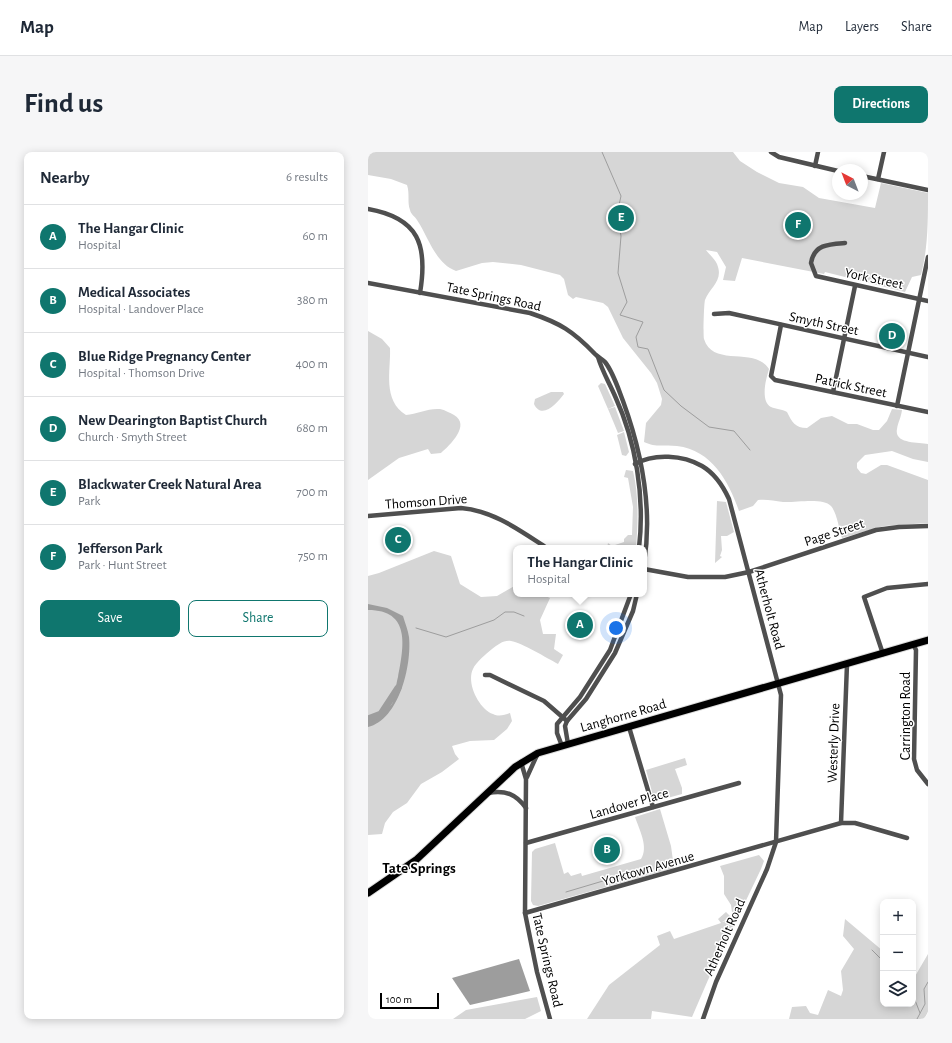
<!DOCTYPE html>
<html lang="en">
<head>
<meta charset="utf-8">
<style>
  body { margin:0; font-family:"Alegreya Sans",sans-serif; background:#f6f6f7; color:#1f2937 }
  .controls { position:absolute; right:12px; bottom:12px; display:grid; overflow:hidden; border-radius:8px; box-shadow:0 2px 10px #0003 }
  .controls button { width:36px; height:36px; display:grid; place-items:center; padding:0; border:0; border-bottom:1px solid #e0e1e3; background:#fff; color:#1f2937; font:20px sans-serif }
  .compass { position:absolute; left:464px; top:12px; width:36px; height:36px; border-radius:50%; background:#fff; box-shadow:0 2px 10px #0003; rotate:318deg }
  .scale { position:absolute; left:12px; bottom:10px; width:59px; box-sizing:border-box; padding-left:4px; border:2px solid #000; border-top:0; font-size:11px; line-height:14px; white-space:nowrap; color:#000; -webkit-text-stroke:3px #fff; paint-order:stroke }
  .you { position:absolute; left:248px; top:476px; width:14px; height:14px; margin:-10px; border:3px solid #fff; border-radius:50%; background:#1a73e8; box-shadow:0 0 0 6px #1a73e833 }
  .badge { display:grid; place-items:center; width:26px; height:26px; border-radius:50%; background:#0f766e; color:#fff; font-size:13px; font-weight:700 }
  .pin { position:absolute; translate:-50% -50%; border:2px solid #fff; box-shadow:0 1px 4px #0006 }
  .popup { position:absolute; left:145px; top:393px; width:134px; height:52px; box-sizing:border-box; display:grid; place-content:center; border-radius:8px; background:#fff; filter:drop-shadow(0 1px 3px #0005); font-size:13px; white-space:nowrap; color:#747a83 }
  .popup b { font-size:15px; color:#1f2937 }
  .popup::after { content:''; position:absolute; left:50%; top:100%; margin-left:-8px; border:8px solid transparent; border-top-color:#fff }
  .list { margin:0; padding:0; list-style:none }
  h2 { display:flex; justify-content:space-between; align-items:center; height:52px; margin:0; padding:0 16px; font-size:17px }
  h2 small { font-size:13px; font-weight:400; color:#747a83 }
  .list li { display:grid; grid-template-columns:26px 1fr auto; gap:12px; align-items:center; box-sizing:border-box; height:64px; padding:0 16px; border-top:1px solid #e0e1e3 }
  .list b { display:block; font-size:15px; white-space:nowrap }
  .list p { margin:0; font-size:13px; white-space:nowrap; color:#747a83 }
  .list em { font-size:13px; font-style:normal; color:#747a83 }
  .actions { display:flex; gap:8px; padding:12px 16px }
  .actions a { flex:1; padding:9px 0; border:1px solid #0f766e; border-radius:8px; text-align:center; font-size:14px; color:#0f766e }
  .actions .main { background:#0f766e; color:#fff }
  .icon { flex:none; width:22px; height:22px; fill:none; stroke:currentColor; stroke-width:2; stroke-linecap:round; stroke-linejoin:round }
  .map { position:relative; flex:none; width:560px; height:867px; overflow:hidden; border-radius:8px }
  header { display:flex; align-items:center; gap:24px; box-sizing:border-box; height:56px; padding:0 20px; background:#fff; border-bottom:1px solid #e0e1e3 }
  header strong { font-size:19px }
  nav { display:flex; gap:22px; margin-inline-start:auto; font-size:14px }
  .intro { display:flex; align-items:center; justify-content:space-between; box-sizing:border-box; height:96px; padding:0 24px }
  h1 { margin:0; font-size:28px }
  .button { padding:10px 18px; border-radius:8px; background:#0f766e; color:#fff; font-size:14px; font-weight:700 }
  main { display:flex; gap:24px; padding:0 24px }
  aside { flex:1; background:#fff; border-radius:8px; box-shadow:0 2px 10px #0003 }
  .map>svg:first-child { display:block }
  .green { fill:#d6d6d6 }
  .water { fill:#9d9d9d }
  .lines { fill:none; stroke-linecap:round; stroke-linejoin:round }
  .stream { stroke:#9d9d9d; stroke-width:1 }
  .river { stroke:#9d9d9d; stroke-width:7 }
  .primary-casing { stroke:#dbdbdb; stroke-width:9 }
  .street { stroke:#4f4f4f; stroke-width:4.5 }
  .primary { stroke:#000; stroke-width:7 }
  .labels { text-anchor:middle; stroke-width:3; stroke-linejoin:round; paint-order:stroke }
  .street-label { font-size:14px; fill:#000; stroke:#fff }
  .neighbourhood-label { font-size:15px; font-weight:bold; fill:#000; stroke:#fff }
</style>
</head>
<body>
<header>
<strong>Map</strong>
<nav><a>Map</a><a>Layers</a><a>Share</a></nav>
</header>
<div class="intro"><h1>Find us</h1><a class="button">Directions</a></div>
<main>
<aside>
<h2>Nearby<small>6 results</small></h2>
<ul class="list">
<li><span class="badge">A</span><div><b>The Hangar Clinic</b><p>Hospital</p></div><em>60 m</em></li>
<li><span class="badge">B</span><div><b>Medical Associates</b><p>Hospital · Landover Place</p></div><em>380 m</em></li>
<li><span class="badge">C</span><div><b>Blue Ridge Pregnancy Center</b><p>Hospital · Thomson Drive</p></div><em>400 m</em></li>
<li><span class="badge">D</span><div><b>New Dearington Baptist Church</b><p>Church · Smyth Street</p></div><em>680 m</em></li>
<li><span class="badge">E</span><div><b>Blackwater Creek Natural Area</b><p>Park</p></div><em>700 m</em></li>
<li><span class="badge">F</span><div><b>Jefferson Park</b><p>Park · Hunt Street</p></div><em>750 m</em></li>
</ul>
<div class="actions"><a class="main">Save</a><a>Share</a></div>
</aside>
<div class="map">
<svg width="560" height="867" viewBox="0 0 560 867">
  <rect width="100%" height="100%" fill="#fff"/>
  <g class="green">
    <path d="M 0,0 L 365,0 L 372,9 L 389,20 L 411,31 L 435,35 L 451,46 L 507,56 L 513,31 L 560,41 C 560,69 560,96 553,123 L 544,125 L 537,140 L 457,120 L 456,122 L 374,106 L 367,129 L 355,128 L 358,115 L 349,100 L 338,98 C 341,102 347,107 349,112 C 356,129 342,135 337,148 C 336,151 335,184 336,187 C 345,216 387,194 401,217 C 398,227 392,249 403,255 C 408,257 414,257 419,260 C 424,270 427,276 439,276 L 453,266 L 464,264 L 480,272 L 489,272 L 505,278 L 511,278 L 519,269 L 524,257 L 534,258 C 533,266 530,270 529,277 C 526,292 550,290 560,292 L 560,310 L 545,307 L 524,299 L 497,303 L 489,311 L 489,316 L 493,321 L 498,322 L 513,313 L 519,313 L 560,328 L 560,371 L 516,374 L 474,386 C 471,377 469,361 463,354 C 455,345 426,351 415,350 C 406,349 399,347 390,348 L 385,354 L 371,359 C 361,330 344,298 309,294 C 296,292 289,296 276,290 L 278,271 L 293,253 L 294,247 L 289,231 L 283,221 L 255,186 L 240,155 L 235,151 L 208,145 L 205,147 L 200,143 L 196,127 L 192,123 L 153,113 L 125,110 L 114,111 L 88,119 C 67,111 61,86 49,68 C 47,64 43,63 42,58 C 39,50 42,42 39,33 L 23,27 L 0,23 Z"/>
    <path d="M 0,179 L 14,187 L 22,196 C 23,218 14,248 38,263 C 49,262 60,256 72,257 C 77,258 82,261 86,263 C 103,273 82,293 73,301 L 63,302 L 60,297 L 31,306 L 0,328 Z"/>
    <polygon points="233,231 237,232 247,254 240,257 230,234"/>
    <path d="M 183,240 L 195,240 L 196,242 C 190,250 174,269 166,252 L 167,247 Z"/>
    <polygon points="247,255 256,279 250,281 240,257"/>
    <polygon points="256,280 261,300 258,304 254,303 249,283"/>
    <path d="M 258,318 L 265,319 C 271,344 270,371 268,396 L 239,396 L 240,391 L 244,394 L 256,390 L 256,387 L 260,383 L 264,383 L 265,355 L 260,326 L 256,325 Z"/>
    <polygon points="349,349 358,350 366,380 359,384 353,384 354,398 352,404 354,405 347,411"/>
    <path d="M 66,399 L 83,404 L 92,432 L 113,445 L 129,444 L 148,433 L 148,442 L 173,442 L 182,446 L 172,468 L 175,482 L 188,482 L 186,497 L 195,503 L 190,512 C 179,506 154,491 143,489 C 135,488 130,493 124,497 C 118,502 108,510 105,517 C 98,531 111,557 125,562 C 131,565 136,563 142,561 L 144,569 L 139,577 L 126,588 L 102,589 L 84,594 L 87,602 L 91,607 L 74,620 L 53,632 L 39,651 L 25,660 L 17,671 L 14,682 L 0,683 L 0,424 L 11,421 Z"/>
    <polygon points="317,606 319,613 307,617 314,636 314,642 292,648 286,647 278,618"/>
    <path d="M 292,657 L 303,694 L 306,716 L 170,754 L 165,753 L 163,749 L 164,700 L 167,697 L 187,691 L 196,722 L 200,720 L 203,724 L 213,721 L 214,724 L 273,707 C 281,695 271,677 267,665 Z"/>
    <polygon points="391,703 396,709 393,717 340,828 324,865 284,859 283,867 219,867 241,833 292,793 289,784 302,779 306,787 353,771 350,767 358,760 363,765 354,770 365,767 363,753 356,742 356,724 352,714"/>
    <polygon points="477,767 515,799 515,852 545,852 545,826 546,826 560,802 560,860 556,867 421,867 424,855 438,854 442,861 450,863 460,838 473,844 475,838 473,819 486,797 475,784"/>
    <polygon points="169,845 173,859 157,867 85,867 98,858"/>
  </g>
  <g class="water">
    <path d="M 0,452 L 19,456 L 35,464 C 37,471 40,478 41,485 C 44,513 31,568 0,575 L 0,565 C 8,562 18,559 24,552 C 27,547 28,531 30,525 C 36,494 43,458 0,458 Z"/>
    <polygon points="151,807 162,839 102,853 84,826"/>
  </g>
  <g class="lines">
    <g class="stream">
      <polyline points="234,0 253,44 249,62 253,84 250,121 259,150 252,163 275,170 268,185 270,195 280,197 296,238 313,254 341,275 366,279 382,298"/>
      <polyline points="48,476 78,485 126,468 137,460 146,460 156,464"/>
      <polyline points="198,740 282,715"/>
      <polyline points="504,798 515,809"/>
      <polyline points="545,843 552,861"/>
      <polyline points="549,867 557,852 556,837 560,830"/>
    </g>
    <polyline class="river" points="0,567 13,562 30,536"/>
    <defs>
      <polyline id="primary" points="0,741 48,708 147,615 170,601 560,488"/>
    </defs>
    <use href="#primary" class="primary-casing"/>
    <g class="street">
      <polyline points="403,0 411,5 470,19"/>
      <polyline points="447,14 450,0"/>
      <polyline points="494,24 560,38"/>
      <polyline points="510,27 516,0"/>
      <path d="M 0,57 C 51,66 60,93 52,141"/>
      <path d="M 477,91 C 462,92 446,92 443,111 L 448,124 L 560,149"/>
      <path d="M 0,131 L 162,161 C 192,171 205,179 227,202 C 230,205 234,207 237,210 C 245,220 250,236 255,249 C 274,301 285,356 276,412"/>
      <polyline points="346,162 361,161 560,205"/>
      <polyline points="413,173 403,224 407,228 560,260"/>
      <path d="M 230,205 C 234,219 241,230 247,244 C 268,290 277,345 271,396"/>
      <polyline points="465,240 487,134"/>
      <polyline points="529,254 560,105"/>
      <path d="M 267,312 C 286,301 315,303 334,314 C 346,321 355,334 361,347 L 413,543 L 408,690 L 399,717 L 348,830 L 335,867"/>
      <path d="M 0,364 L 93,356 C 126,359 151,378 179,396"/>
      <polyline points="276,417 320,425 357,425 381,420 508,378 531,375 560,374"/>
      <polyline points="545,492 548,498 546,607 549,618 560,632"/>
      <polyline points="515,502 496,445 519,436 560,432"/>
      <polyline points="117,523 122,523 176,549 199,569"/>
      <polyline points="261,575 285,655"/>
      <polyline points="200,592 197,574 199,569 218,547 247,501 265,459 269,442"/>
      <polyline points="194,594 189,581 189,572 212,545 242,498 263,442"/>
      <polyline points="153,610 158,627 157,761 169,820 182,867"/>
      <polyline points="159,625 169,603"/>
      <path d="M 120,641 C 138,638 148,642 158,656"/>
      <polyline points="473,671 479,512"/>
      <polyline points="158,691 371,631"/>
      <polyline points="157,761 473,671 487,671 539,686"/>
    </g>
    <use href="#primary" class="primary"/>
  </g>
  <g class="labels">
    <g class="street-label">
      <text transform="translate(506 126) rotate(12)" y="5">York Street</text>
      <text transform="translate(126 144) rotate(12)" y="5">Tate Springs Road</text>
      <text transform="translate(456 171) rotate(12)" y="5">Smyth Street</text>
      <text transform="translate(483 233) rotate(12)" y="5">Patrick Street</text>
      <text transform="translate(58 349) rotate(-4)" y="5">Thomson Drive</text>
      <text transform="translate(466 380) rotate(-18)" y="5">Page Street</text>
      <text transform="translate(402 457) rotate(75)" y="5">Atherholt Road</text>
      <text transform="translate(255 563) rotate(-16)" y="5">Langhorne Road</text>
      <text transform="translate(537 564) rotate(-90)" y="5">Carrington Road</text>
      <text transform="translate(465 591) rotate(-88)" y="5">Westerly Drive</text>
      <text transform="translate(261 651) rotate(-16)" y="5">Landover Place</text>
      <text transform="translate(280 716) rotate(-16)" y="5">Yorktown Avenue</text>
      <text transform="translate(356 785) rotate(-66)" y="5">Atherholt Road</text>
      <text transform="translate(180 808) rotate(77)" y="5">Tate Springs Road</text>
    </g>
    <g class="neighbourhood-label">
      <text x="51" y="721">Tate Springs</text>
    </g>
  </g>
</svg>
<div class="controls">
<button>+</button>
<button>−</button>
<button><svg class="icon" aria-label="layers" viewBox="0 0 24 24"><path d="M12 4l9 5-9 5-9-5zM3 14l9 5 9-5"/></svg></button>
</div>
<svg class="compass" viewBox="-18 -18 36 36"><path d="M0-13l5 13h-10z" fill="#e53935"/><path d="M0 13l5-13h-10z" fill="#747a83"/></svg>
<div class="scale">100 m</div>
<div class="you"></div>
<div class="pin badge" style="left:212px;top:473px">A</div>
<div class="popup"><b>The Hangar Clinic</b>Hospital</div>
<div class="pin badge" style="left:239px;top:698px">B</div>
<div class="pin badge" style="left:30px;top:388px">C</div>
<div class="pin badge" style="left:524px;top:184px">D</div>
<div class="pin badge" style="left:253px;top:66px">E</div>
<div class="pin badge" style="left:430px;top:73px">F</div>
</div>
</main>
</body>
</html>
